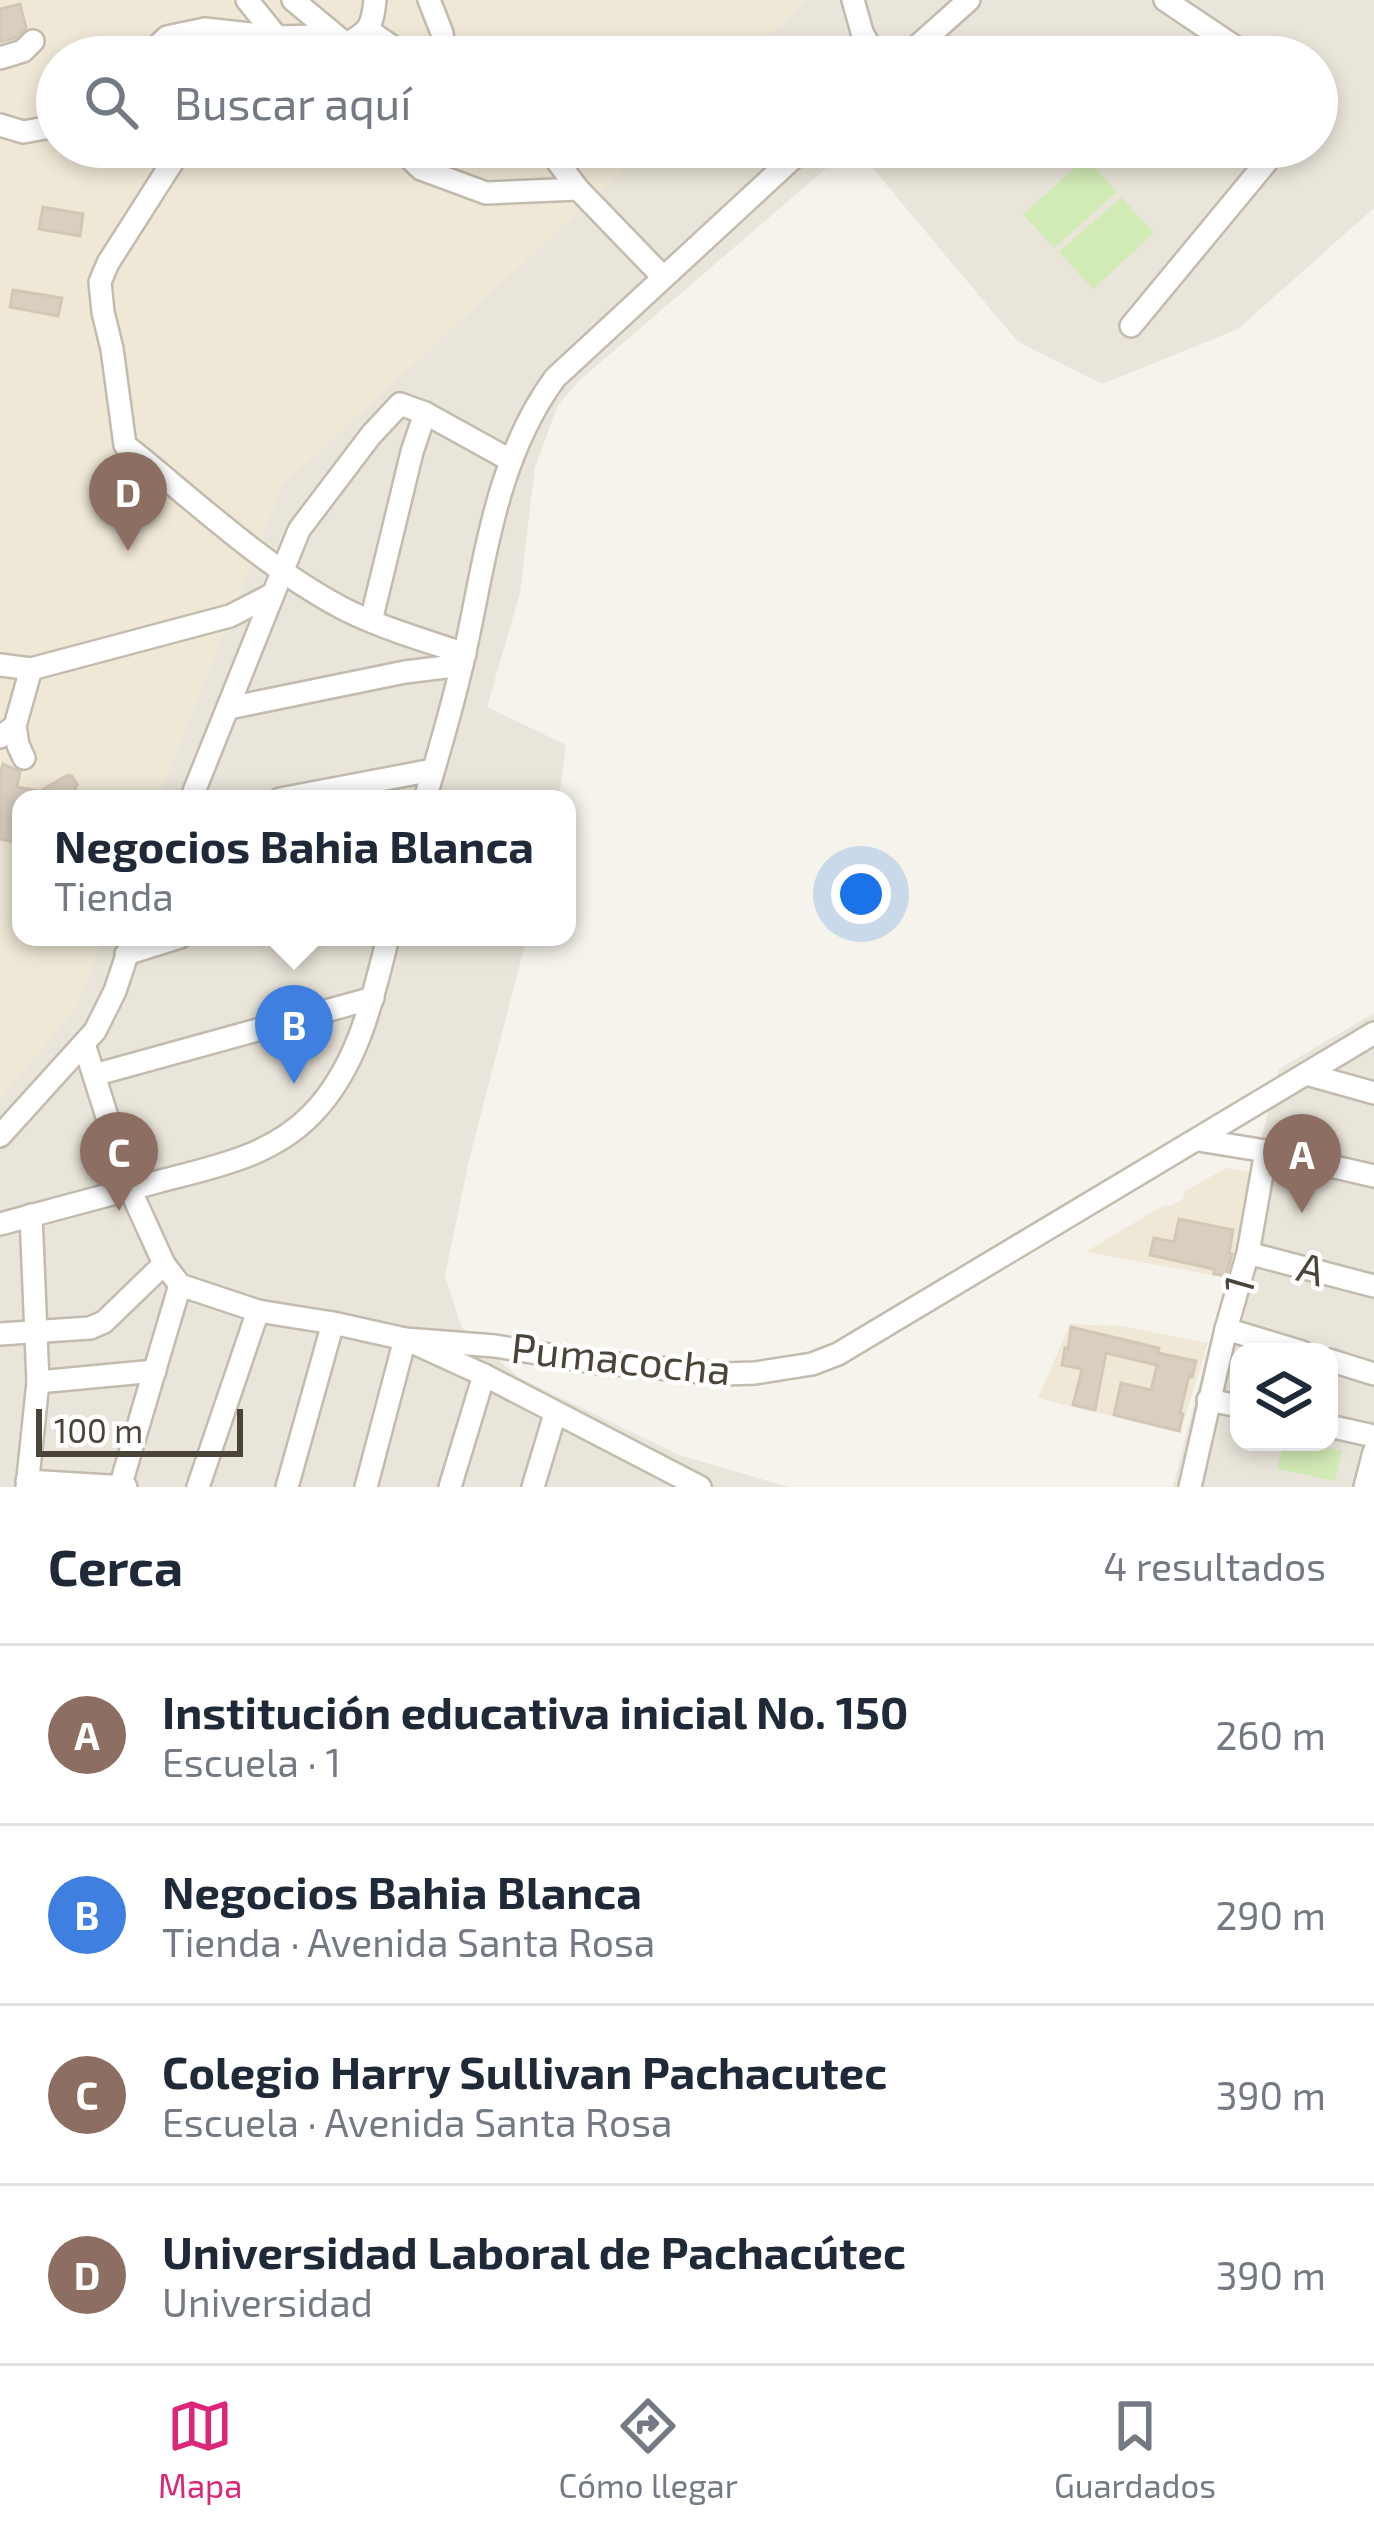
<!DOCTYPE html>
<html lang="es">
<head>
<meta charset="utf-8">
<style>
  body { margin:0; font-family:"Exo 2",sans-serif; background:#f6f6f7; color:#1f2937 }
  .controls { position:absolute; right:36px; bottom:36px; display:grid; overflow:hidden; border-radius:24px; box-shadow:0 6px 18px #0003 }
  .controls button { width:108px; height:108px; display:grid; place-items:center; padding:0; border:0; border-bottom:3px solid #e0e1e3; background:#fff; color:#1f2937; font:60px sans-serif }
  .scale { position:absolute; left:36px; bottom:30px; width:207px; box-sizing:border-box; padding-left:12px; border:6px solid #4b4439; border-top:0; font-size:33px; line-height:42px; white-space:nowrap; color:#4b4439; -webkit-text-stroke:9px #fff; paint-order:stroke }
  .you { position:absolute; left:861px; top:894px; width:42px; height:42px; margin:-30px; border:9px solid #fff; border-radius:50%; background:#1a73e8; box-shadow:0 0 0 18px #1a73e833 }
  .badge { display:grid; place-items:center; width:78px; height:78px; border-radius:50%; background:#db2777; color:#fff; font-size:39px; font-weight:700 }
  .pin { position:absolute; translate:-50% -99px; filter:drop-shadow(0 3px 6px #0008) }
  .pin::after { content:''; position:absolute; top:63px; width:42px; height:36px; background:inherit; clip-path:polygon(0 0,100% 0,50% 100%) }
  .popup { position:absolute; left:12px; top:790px; width:564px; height:156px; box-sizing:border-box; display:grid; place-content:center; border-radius:24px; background:#fff; filter:drop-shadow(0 3px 9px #0005); font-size:39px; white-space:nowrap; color:#747a83 }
  .popup b { font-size:45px; color:#1f2937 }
  .popup::after { content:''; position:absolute; left:50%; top:100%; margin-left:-24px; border:24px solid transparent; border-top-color:#fff }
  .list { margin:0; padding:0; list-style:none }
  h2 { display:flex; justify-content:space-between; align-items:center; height:156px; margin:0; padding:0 48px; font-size:51px }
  h2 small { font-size:39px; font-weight:400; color:#747a83 }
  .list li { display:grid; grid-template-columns:78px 1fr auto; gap:36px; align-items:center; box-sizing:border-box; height:180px; padding:0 48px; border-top:3px solid #e0e1e3 }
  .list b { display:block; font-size:45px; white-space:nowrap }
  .list p { margin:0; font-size:39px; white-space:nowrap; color:#747a83 }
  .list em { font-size:39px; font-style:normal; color:#747a83 }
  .icon { flex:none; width:66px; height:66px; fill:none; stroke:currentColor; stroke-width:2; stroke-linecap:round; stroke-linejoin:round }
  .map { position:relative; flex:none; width:1374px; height:1487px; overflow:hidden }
  .search { position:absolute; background:#fff; box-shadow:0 6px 18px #0003; left:36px; right:36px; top:36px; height:132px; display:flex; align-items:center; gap:30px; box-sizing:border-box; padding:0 42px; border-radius:66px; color:#747a83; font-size:45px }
  .sheet { height:876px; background:#fff }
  nav { display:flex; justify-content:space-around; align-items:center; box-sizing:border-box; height:168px; border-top:3px solid #e0e1e3; background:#fff; font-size:33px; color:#747a83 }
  nav a { display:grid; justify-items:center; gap:6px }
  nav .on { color:#db2777 }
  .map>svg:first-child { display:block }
  .residential { fill:#eae5da; fill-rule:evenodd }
  .education { fill:#efe8d6 }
  .green { fill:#d2eab5 }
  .building { fill:#d8cfc1; stroke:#d3c7b4; stroke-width:3 }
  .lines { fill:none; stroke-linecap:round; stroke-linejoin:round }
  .minor-casing { stroke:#c2bbae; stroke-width:26 }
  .minor { stroke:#fff; stroke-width:21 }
  .labels { text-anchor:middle; stroke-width:9; stroke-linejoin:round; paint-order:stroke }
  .street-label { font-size:42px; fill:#4b4439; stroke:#fff }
</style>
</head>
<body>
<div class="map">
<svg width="1374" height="1487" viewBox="0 0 1374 1487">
  <rect width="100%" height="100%" fill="#f6f3ec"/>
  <g class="residential">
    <polygon points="807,0 1374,0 1374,208 1238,329 1102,384 1018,342 855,147 1317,147 1317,57 745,57"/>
    <polygon points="648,147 851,147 580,380 558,405 535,467 520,593 487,707 566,745 559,799 158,799 282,485"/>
    <polygon points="104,937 527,937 469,1160 445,1276 461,1326 518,1377 679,1455 789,1487 0,1487 0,1100"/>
    <path d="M 1374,1013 L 1374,1487 L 1173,1487 L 1279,1069 ZM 1239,1352 L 1329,1352 L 1329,1442 L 1239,1442 Z"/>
  </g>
  <g class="education">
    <polygon points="0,0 807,0 745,57 57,57 57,147 648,147 282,485 158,799 21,799 21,937 104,937 76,1008 0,1100"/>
    <polygon points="1226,1168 1255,1173 1240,1280 1086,1252 1164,1205 1171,1206 1183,1199 1185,1191"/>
    <polygon points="1070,1324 1121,1326 1208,1343 1180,1433 1038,1398"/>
  </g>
  <g class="green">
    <polygon points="1086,158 1117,192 1054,248 1023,214"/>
    <polygon points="1121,197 1154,233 1093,289 1059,252"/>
    <polygon points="1284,1442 1302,1442 1342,1451 1335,1481 1277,1469"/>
  </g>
  <g class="building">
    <polygon points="20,4 26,28 15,38 0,42 0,9"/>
    <polygon points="43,207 83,214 80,236 39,229"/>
    <polygon points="13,290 62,298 58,316 10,307"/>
    <polygon points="3,764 20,772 17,787 40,791 68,775 72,776 77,784 74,792 62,795 60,799 21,799 21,838 14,842 0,839 0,776"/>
    <polygon points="1179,1219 1233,1230 1229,1253 1232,1254 1226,1276 1214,1274 1214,1269 1150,1255 1154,1238 1174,1242"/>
    <polygon points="1071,1327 1159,1348 1158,1353 1196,1361 1192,1377 1189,1376 1180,1413 1183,1414 1179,1431 1114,1415 1121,1383 1151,1390 1157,1365 1106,1353 1095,1410 1073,1405 1082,1369 1062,1365 1065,1348 1068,1349"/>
  </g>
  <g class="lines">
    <defs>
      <g id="minor">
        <polyline points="247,0 277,37 299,57"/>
        <polyline points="293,0 346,44 355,57"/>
        <polyline points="429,0 442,33 445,57"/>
        <polyline points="853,0 862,32 875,57"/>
        <polyline points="1165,0 1250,57"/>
        <polyline points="368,30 407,57"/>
        <path d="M 146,57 L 167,37 L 205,29 L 277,37 L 315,36 L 346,44 C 370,31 372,27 375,0"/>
        <polyline points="240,57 255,34"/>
        <polyline points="905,57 969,0"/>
        <polyline points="0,58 23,51 33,41"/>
        <polyline points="0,125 23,132 57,126"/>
        <path d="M 182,147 L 108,263 L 100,282 L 103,312 L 112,349 L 125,445 C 195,501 263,566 342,608 C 381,628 424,640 465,654"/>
        <polyline points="398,147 421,169 486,193 578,189 663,277"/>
        <polyline points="542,147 551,153 578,189"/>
        <polyline points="1131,326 1279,147"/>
        <polyline points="371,621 412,452 425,413"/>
        <polyline points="0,665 31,669 230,616 271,595"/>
        <polyline points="229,708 405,672 462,665"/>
        <polyline points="15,726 18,745 24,758"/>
        <polyline points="0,737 15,726 31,669"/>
        <polyline points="191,799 299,530 371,435 400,404 425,413 510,460"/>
        <polyline points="280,799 433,770"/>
        <path d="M 425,799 C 440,749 455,698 466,647 C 486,555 497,457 555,378 L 805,147"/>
        <polyline points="126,954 180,937"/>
        <polyline points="84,1044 130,1189 164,1264 180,1285 258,1311 333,1323 405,1339 495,1346 592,1362 725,1374 755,1373 812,1364 838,1354 1374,1033"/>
        <polyline points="1306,1074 1374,1093"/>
        <polyline points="94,1075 373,998"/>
        <polyline points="0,1136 95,1031 115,991 133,937"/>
        <polyline points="1198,1140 1266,1151 1374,1176"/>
        <path d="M 0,1224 C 51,1210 102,1197 153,1183 C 209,1168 270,1158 312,1114 C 358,1067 373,998 388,937"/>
        <polyline points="1248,1253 1374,1286"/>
        <polyline points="1226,1329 1302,1352"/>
        <polyline points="0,1334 90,1328 104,1322 164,1264"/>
        <polyline points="1329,1360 1374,1374"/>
        <polyline points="38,1382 155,1371"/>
        <polyline points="1208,1400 1239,1406"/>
        <polyline points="1329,1426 1374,1436"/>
        <polyline points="27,1481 126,1487"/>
        <polyline points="27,1487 38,1382 31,1215"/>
        <polyline points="120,1487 180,1285"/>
        <polyline points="198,1487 258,1311"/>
        <polyline points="287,1487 333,1323"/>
        <polyline points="366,1487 405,1339 484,1375 700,1487"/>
        <polyline points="450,1487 484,1375"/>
        <polyline points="533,1487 555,1414"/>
        <polyline points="1190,1487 1226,1329 1248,1253 1266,1151"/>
        <polyline points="1365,1487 1374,1452"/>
      </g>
    </defs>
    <use href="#minor" class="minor-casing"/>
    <use href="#minor" class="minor"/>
  </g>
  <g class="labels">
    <g class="street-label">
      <text transform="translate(1311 1269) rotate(15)" y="15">A</text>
      <text transform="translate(1239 1285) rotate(-74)" y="15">1</text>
      <text transform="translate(621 1359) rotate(6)" y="15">Pumacocha</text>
    </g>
  </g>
</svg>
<div class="controls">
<button><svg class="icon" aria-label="layers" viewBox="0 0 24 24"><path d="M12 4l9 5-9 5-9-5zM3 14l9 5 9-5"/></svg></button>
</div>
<div class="scale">100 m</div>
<div class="you"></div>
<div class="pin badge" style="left:1302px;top:1213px;background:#8d6e63">A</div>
<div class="pin badge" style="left:294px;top:1084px;background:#3f7fe0">B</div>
<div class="popup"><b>Negocios Bahia Blanca</b>Tienda</div>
<div class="pin badge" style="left:119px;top:1211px;background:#8d6e63">C</div>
<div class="pin badge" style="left:128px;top:551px;background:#8d6e63">D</div>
<div class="search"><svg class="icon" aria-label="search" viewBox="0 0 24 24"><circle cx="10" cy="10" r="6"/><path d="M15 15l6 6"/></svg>Buscar aquí</div>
</div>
<section class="sheet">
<h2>Cerca<small>4 resultados</small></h2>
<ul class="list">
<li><span class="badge" style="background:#8d6e63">A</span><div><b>Institución educativa inicial No. 150</b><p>Escuela · 1</p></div><em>260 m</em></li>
<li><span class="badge" style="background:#3f7fe0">B</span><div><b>Negocios Bahia Blanca</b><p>Tienda · Avenida Santa Rosa</p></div><em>290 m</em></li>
<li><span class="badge" style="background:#8d6e63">C</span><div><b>Colegio Harry Sullivan Pachacutec</b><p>Escuela · Avenida Santa Rosa</p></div><em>390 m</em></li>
<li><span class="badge" style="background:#8d6e63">D</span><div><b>Universidad Laboral de Pachacútec</b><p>Universidad</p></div><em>390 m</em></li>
</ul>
</section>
<nav>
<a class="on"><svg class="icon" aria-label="map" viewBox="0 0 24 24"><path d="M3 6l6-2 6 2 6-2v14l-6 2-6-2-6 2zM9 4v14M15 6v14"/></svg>Mapa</a>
<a><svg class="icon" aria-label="directions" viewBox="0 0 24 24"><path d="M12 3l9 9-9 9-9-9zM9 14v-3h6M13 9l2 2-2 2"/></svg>Cómo llegar</a>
<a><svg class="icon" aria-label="saved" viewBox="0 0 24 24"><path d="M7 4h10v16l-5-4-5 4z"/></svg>Guardados</a>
</nav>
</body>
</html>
